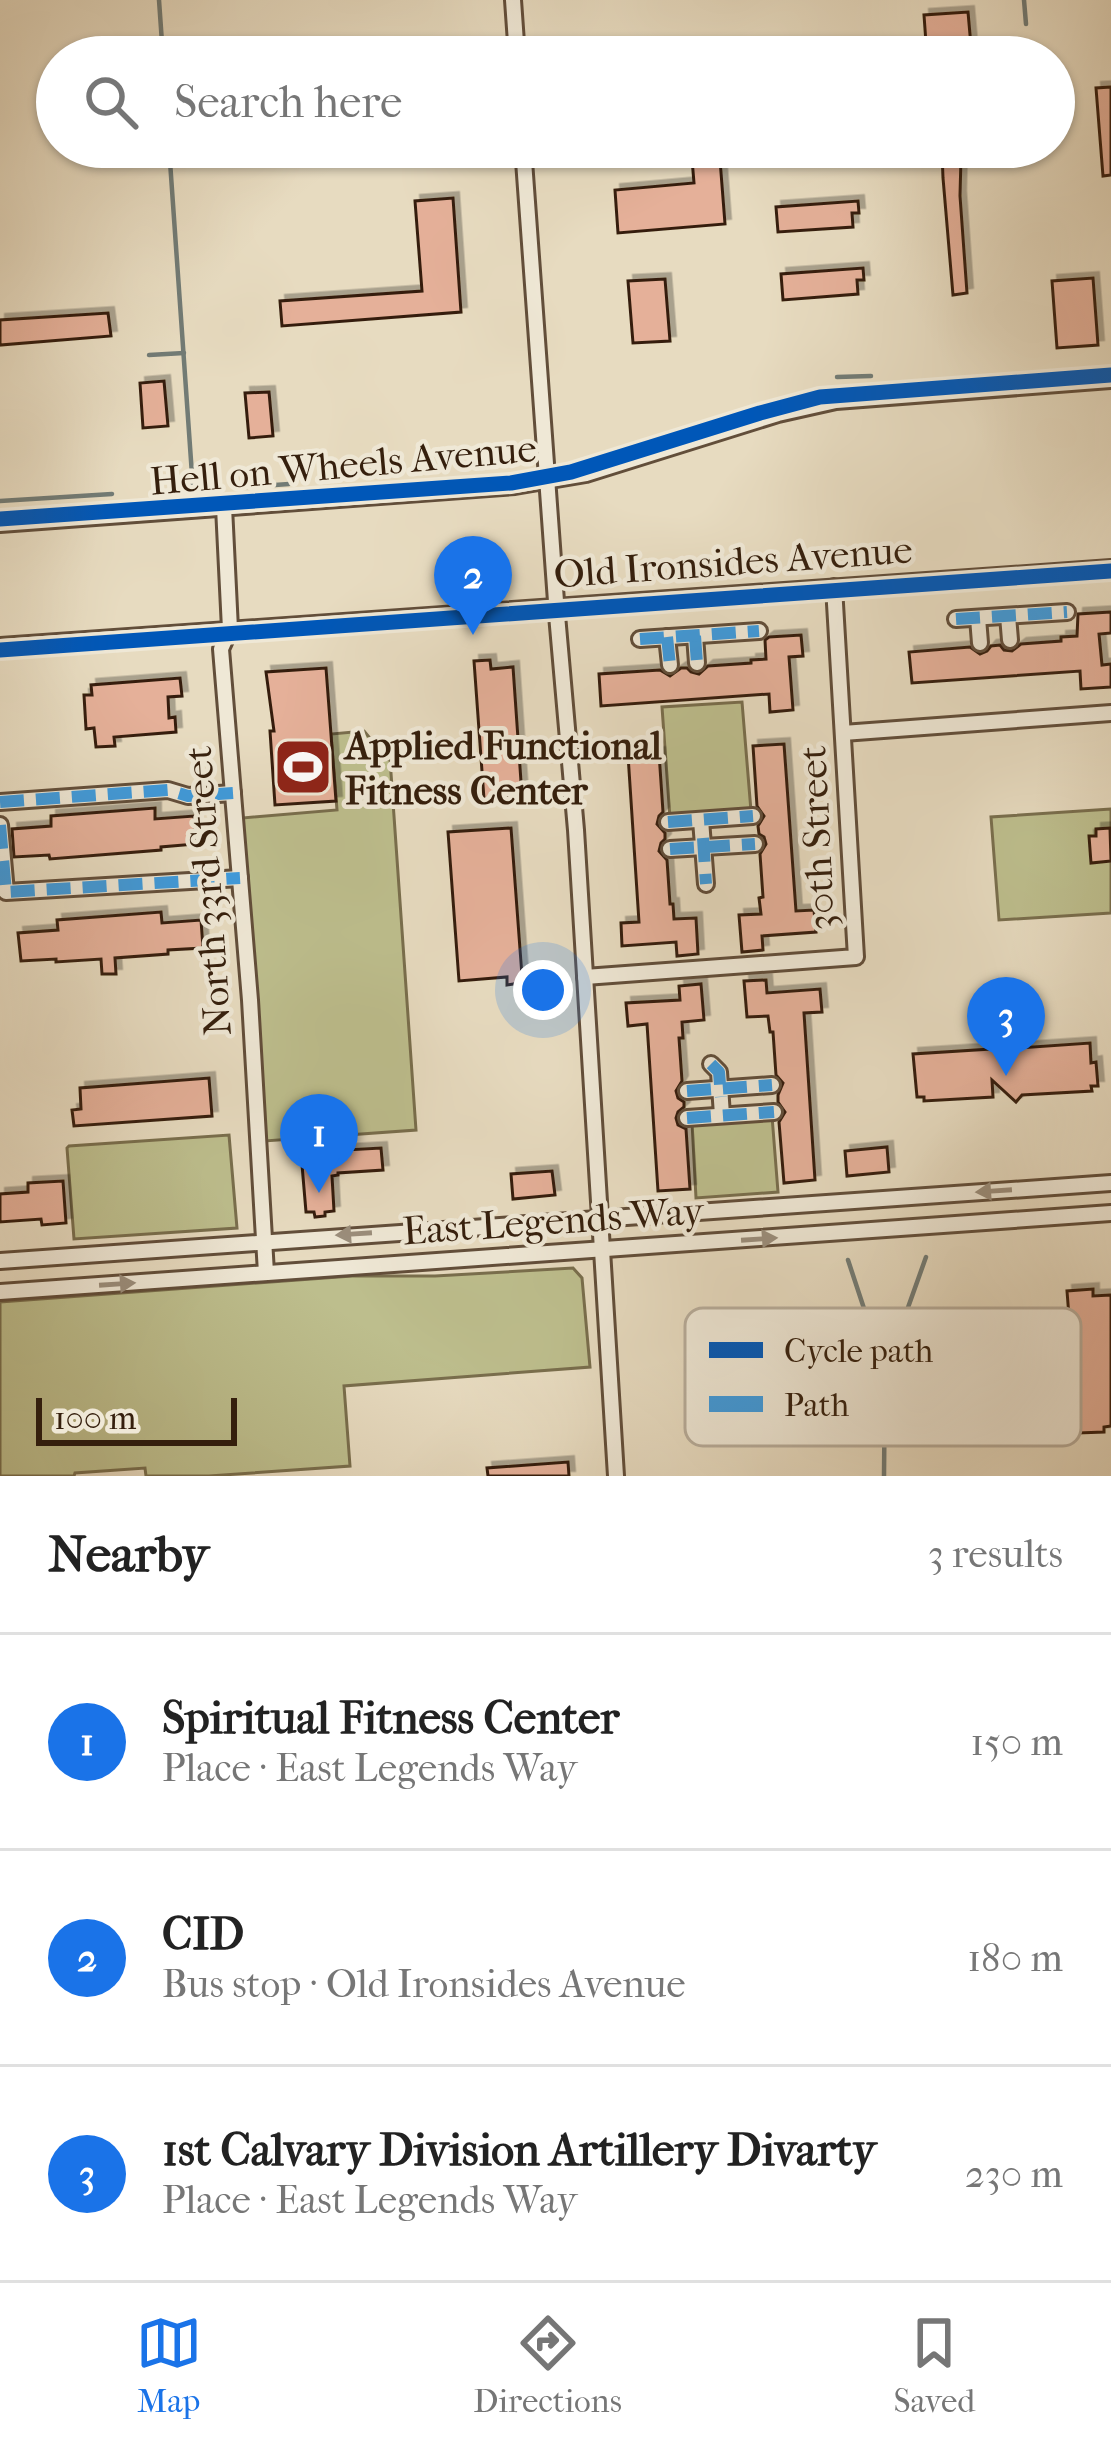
<!DOCTYPE html>
<html lang="en">
<head>
<meta charset="utf-8">
<style>
  body { margin:0; font-family:"IM FELL French Canon",serif; background:#f2f2f2; color:#222 }
  .scale { position:absolute; left:36px; bottom:30px; width:201px; box-sizing:border-box; padding-left:12px; border:6px solid #351f0d; border-top:0; font-size:33px; line-height:42px; white-space:nowrap; color:#351f0d; -webkit-text-stroke:9px #efe8d6; paint-order:stroke }
  .you { position:absolute; left:543px; top:990px; width:42px; height:42px; margin:-30px; border:9px solid #fff; border-radius:50%; background:#1a73e8; box-shadow:0 0 0 18px #1a73e833 }
  .badge { display:grid; place-items:center; width:78px; height:78px; border-radius:50%; background:#1a73e8; color:#fff; font-size:39px; font-weight:700 }
  .pin { position:absolute; translate:-50% -99px; filter:drop-shadow(0 3px 6px #0008) }
  .pin::after { content:''; position:absolute; top:63px; width:42px; height:36px; background:inherit; clip-path:polygon(0 0,100% 0,50% 100%) }
  .list { margin:0; padding:0; list-style:none }
  h2 { display:flex; justify-content:space-between; align-items:center; height:156px; margin:0; padding:0 48px; font-size:51px }
  h2 small { font-size:39px; font-weight:400; color:#767676 }
  .list li { display:grid; grid-template-columns:78px 1fr auto; gap:36px; align-items:center; box-sizing:border-box; height:216px; padding:0 48px; border-top:3px solid #e0e0e0 }
  .list b { display:block; font-size:45px; white-space:nowrap }
  .list p { margin:0; font-size:39px; white-space:nowrap; color:#767676 }
  .list em { font-size:39px; font-style:normal; color:#767676 }
  .icon { flex:none; width:66px; height:66px; fill:none; stroke:currentColor; stroke-width:2; stroke-linecap:round; stroke-linejoin:round }
  .map { position:relative; flex:none; width:1111px; height:1476px; overflow:hidden }
  .search { position:absolute; background:#fff; box-shadow:0 3px 9px #0004; left:36px; right:36px; top:36px; height:132px; display:flex; align-items:center; gap:30px; box-sizing:border-box; padding:0 42px; border-radius:66px; color:#767676; font-size:45px }
  .sheet { height:804px; background:#fff }
  nav { display:flex; justify-content:space-around; align-items:center; box-sizing:border-box; height:168px; border-top:3px solid #e0e0e0; background:#fff; font-size:33px; color:#767676 }
  nav a { display:grid; justify-items:center; gap:6px }
  nav .on { color:#1a73e8 }
  .map>svg:first-child { display:block }
  .green { fill:#bdbe8d; stroke:#796e4d; stroke-width:3 }
  .lines { fill:none; stroke-linecap:round; stroke-linejoin:round }
  .stream { stroke:#727b75; stroke-width:4.5 }
  .building { fill:#e5b099; stroke:#351f0d; stroke-width:3; filter:url(#shadow) }
  .minor-casing { stroke:#624e3a; stroke-width:20 }
  .minor { stroke:#efe8d6; stroke-width:14 }
  .quiet { stroke:#3e9bde; stroke-width:12; stroke-dasharray:24 12; stroke-linecap:butt }
  .cycleway-casing { stroke:#efe8d6; stroke-width:22 }
  .cycleway { stroke:#0057b8; stroke-width:15 }
  .oneway { fill:#9b8e7c }
  .labels { text-anchor:middle; stroke-width:9; stroke-linejoin:round; paint-order:stroke }
  .street-label { font-size:39px; fill:#351f0d; stroke:#efe8d6 }
  .poi-label { font-size:39px; font-weight:bold; fill:#351f0d; stroke:#efe8d6; text-anchor:start }
  .key { fill:#efe8d6; stroke:#b7ac9a; stroke-width:3 }
  .key-label { font-size:33px; fill:#351f0d }
</style>
</head>
<body>
<div class="map">
<svg width="1111" height="1476" viewBox="0 0 1111 1476">
  <defs>
    <filter id="shadow"><feDropShadow dx="5.5" dy="-5.5" stdDeviation="0" flood-color="#0004"/></filter>
  </defs>
  <rect width="100%" height="100%" fill="#e7dbc0"/>
  <filter id="stains"><feTurbulence type="fractalNoise" baseFrequency=".00167" numOctaves="4"/><feColorMatrix values="0 0 0 0 .2 0 0 0 0 .09 0 0 0 0 .02 0 0 0 .5 -.17"/></filter>
  <radialGradient id="worn" r=".72"><stop offset=".6" stop-color="#630" stop-opacity="0"/><stop offset="1" stop-color="#630" stop-opacity=".3"/></radialGradient>
  <g class="green">
    <polygon points="742,702 751,811 670,818 662,707"/>
    <polygon points="364,731 387,759 390,759 416,1130 265,1141 242,818 337,810 331,734"/>
    <polygon points="1111,809 1111,913 999,920 991,817"/>
    <polygon points="772,1116 778,1192 696,1198 692,1122"/>
    <polygon points="229,1135 237,1228 74,1239 67,1148 69,1146"/>
    <polygon points="573,1268 582,1278 590,1367 344,1386 350,1466 209,1476 146,1476 145,1468 75,1473 74,1476 0,1476 0,1302 352,1276 435,1276"/>
  </g>
  <g class="lines">
    <g class="stream">
      <polyline points="159,0 163,57"/>
      <polyline points="1024,0 1026,24"/>
      <polyline points="169,147 193,489"/>
      <polyline points="149,355 184,353"/>
      <polyline points="837,377 871,376"/>
      <polyline points="245,487 289,484"/>
      <polyline points="190,490 207,490"/>
      <polyline points="0,501 112,494"/>
      <polyline points="848,1260 885,1372 884,1476"/>
      <polyline points="885,1372 926,1257"/>
    </g>
  </g>
  <g class="building">
    <polygon points="968,12 972,57 927,57 924,15"/>
    <polygon points="1111,87 1111,175 1103,176 1096,88"/>
    <polygon points="691,147 719,147 725,224 618,233 615,190 694,183"/>
    <polygon points="772,147 847,147 848,159 773,165"/>
    <polygon points="947,147 953,147 961,157 960,196 967,293 953,295 943,178 942,152"/>
    <polygon points="453,198 461,312 282,326 280,301 422,291 415,201"/>
    <polygon points="858,201 859,213 852,213 853,227 778,232 776,207"/>
    <polygon points="863,268 864,280 857,280 858,294 783,300 781,274"/>
    <polygon points="1093,278 1098,345 1057,348 1052,281"/>
    <polygon points="665,279 670,341 633,343 628,281"/>
    <polygon points="108,313 111,336 0,345 0,320"/>
    <polygon points="164,381 168,426 143,428 140,383"/>
    <polygon points="269,392 273,436 249,438 245,393"/>
    <polygon points="1111,612 1111,633 1099,634 1102,665 1111,664 1111,687 1081,689 1080,671 912,683 909,652 970,647 980,654 987,651 991,646 1000,645 1004,650 1012,651 1021,644 1061,641 1061,637 1077,636 1078,614"/>
    <polygon points="801,635 803,656 789,657 793,710 770,712 769,694 601,706 599,674 660,670 670,676 681,668 687,668 691,672 699,674 708,666 751,663 751,660 766,659 765,640 769,637"/>
    <polygon points="490,660 491,669 513,667 522,796 484,799 474,661"/>
    <polygon points="326,668 336,801 275,805 270,731 274,731 266,672"/>
    <polygon points="180,678 182,696 168,697 169,718 175,717 176,732 114,737 115,746 96,747 94,728 86,729 84,695 92,695 91,685"/>
    <polygon points="784,744 796,911 814,910 816,932 762,936 763,950 742,952 739,915 761,914 759,898 763,897 760,854 766,844 764,837 759,834 758,826 764,816 757,806 753,746"/>
    <polygon points="659,753 663,812 659,816 657,824 665,833 665,839 661,843 659,851 667,860 670,904 673,904 674,919 696,918 698,954 677,956 676,942 622,946 621,923 639,922 628,755"/>
    <polygon points="155,808 155,819 194,816 196,844 161,847 161,850 50,859 49,855 14,857 12,829 51,826 51,816"/>
    <polygon points="511,828 522,976 520,976 520,983 507,985 507,977 459,981 448,832"/>
    <polygon points="1110,828 1111,861 1091,863 1089,836 1096,836 1096,829"/>
    <polygon points="161,912 162,923 201,920 203,948 168,950 168,954 115,958 116,974 102,974 101,959 56,962 56,959 21,961 18,933 58,930 57,920"/>
    <polygon points="766,980 767,993 820,989 822,1012 804,1013 815,1180 784,1183 779,1122 785,1112 778,1102 778,1095 783,1083 776,1075 773,1032 770,1032 768,1016 747,1017 744,981"/>
    <polygon points="701,984 704,1020 682,1022 683,1038 679,1038 682,1081 676,1091 678,1098 684,1102 684,1107 678,1112 676,1118 678,1125 686,1129 690,1189 658,1191 647,1024 628,1026 626,1003 680,1000 679,986"/>
    <polygon points="1013,1042 1019,1048 1090,1043 1091,1063 1096,1062 1098,1086 1091,1086 1092,1091 1022,1095 1016,1102 992,1080 993,1097 924,1101 924,1097 917,1097 913,1054 1007,1048"/>
    <polygon points="209,1078 212,1116 74,1126 72,1110 81,1109 80,1088"/>
    <polygon points="327,1147 328,1151 381,1148 383,1170 338,1173 338,1175 332,1176 334,1211 325,1212 325,1216 315,1217 314,1212 306,1212 301,1153 304,1149"/>
    <polygon points="887,1147 889,1172 847,1176 845,1151"/>
    <polygon points="552,1171 555,1195 513,1199 511,1174"/>
    <polygon points="63,1181 66,1223 42,1225 41,1219 0,1222 0,1194 28,1192 28,1183"/>
    <polygon points="1093,1289 1093,1296 1111,1295 1111,1426 1104,1427 1104,1432 1078,1433 1067,1291"/>
    <polygon points="568,1462 569,1476 488,1476 487,1468"/>
  </g>
  <g class="lines">
    <defs>
      <g id="minor">
        <polyline points="513,0 517,57"/>
        <polyline points="523,147 557,615 576,830 616,1476"/>
        <polyline points="224,507 230,629 221,649 250,1000 266,1273"/>
        <polyline points="0,524 515,486 586,474 778,414 836,401 1111,380"/>
        <polyline points="1008,616 1010,640"/>
        <polyline points="978,618 980,643"/>
        <polyline points="956,619 1067,612"/>
        <polyline points="695,636 697,663"/>
        <polyline points="667,637 670,665"/>
        <polyline points="640,639 759,631"/>
        <polyline points="0,646 1111,568"/>
        <polyline points="843,733 1111,713"/>
        <polyline points="0,802 168,790 188,796 233,793"/>
        <polyline points="701,820 706,884"/>
        <polyline points="668,822 753,816"/>
        <polyline points="0,825 6,892 240,878"/>
        <polyline points="670,849 755,844"/>
        <polyline points="585,977 856,957 834,587"/>
        <polyline points="711,1064 719,1072 722,1115"/>
        <polyline points="687,1091 772,1085"/>
        <polyline points="687,1118 774,1112"/>
        <polyline points="0,1261 1111,1183"/>
        <polyline points="0,1292 1111,1213"/>
      </g>
    </defs>
    <use href="#minor" class="minor-casing"/>
    <use href="#minor" class="minor"/>
    <g class="quiet">
      <polyline points="956,619 1067,612"/>
      <polyline points="695,636 697,663"/>
      <polyline points="667,637 670,665"/>
      <polyline points="640,639 759,631"/>
      <polyline points="0,802 168,790 188,796 233,793"/>
      <polyline points="668,822 753,816"/>
      <polyline points="0,825 6,892 240,878"/>
      <polyline points="703,838 706,884"/>
      <polyline points="670,849 755,844"/>
      <polyline points="711,1064 719,1072 721,1097"/>
      <polyline points="687,1091 772,1085"/>
      <polyline points="687,1118 774,1112"/>
    </g>
    <defs>
      <g id="cycleway">
        <polyline points="0,519 511,483 571,472 760,413 820,397 1111,375"/>
        <polyline points="0,650 1111,571"/>
      </g>
    </defs>
    <use href="#cycleway" class="cycleway-casing"/>
    <use href="#cycleway" class="cycleway"/>
  </g>
  <defs><path id="oneway-solid" d="M-6-.8H1V-3.2L6.5 0L1 3.2V.8H-6Z" transform="scale(3)"/></defs>
  <g class="oneway">
    <use href="#oneway-solid" transform="translate(994 1191) rotate(176)"/>
    <use href="#oneway-solid" transform="translate(354 1234) rotate(176)"/>
    <use href="#oneway-solid" transform="translate(759 1239) rotate(-4)"/>
    <use href="#oneway-solid" transform="translate(117 1284) rotate(-4)"/>
  </g>
  <defs>
    <symbol id="stadium-square" viewBox="-11 -11 22 22"><rect x="-9" y="-9" width="18" height="18" rx="4" fill="#8f2418" stroke="#efe8d6"/><path d="M0-5a6.5 5 0 1 0 0 10a6.5 5 0 1 0 0-10ZM-3.5-1.8h7v3.6h-7Z" fill="#fff"/></symbol>
  </defs>
  <g fill-rule="evenodd">
    <use href="#stadium-square" x="270" y="734" width="66" height="66"/>
  </g>
  <g class="labels">
    <g class="street-label">
      <text transform="translate(343 464) rotate(-5)" y="14">Hell on Wheels Avenue</text>
      <text transform="translate(733 561) rotate(-4)" y="14">Old Ironsides Avenue</text>
      <text transform="translate(816 838) rotate(-93)" y="14">30th Street</text>
      <text transform="translate(207 891) rotate(-94)" y="14">North 33rd Street</text>
      <text transform="translate(553 1220) rotate(-4)" y="14">East Legends Way</text>
    </g>
    <g class="poi-label">
      <text x="345" y="759">Applied Functional<tspan x="345" dy="45">Fitness Center</tspan></text>
    </g>
  </g>
  <rect x="685" y="1308" width="396" height="138" rx="18" class="key"/>
  <rect x="709" y="1342" width="54" height="16" fill="#0057b8"/>
  <rect x="709" y="1396" width="54" height="16" fill="#3e9bde"/>
  <g class="key-label">
    <text x="784" y="1362">Cycle path</text>
    <text x="784" y="1416">Path</text>
  </g>
  <rect width="100%" height="100%" filter="url(#stains)"/>
  <rect width="100%" height="100%" fill="url(#worn)"/>
</svg>
<div class="scale">100 m</div>
<div class="you"></div>
<div class="pin badge" style="left:319px;top:1193px">1</div>
<div class="pin badge" style="left:473px;top:635px">2</div>
<div class="pin badge" style="left:1006px;top:1076px">3</div>
<div class="search"><svg class="icon" aria-label="search" viewBox="0 0 24 24"><circle cx="10" cy="10" r="6"/><path d="M15 15l6 6"/></svg>Search here</div>
</div>
<section class="sheet">
<h2>Nearby<small>3 results</small></h2>
<ul class="list">
<li><span class="badge">1</span><div><b>Spiritual Fitness Center</b><p>Place · East Legends Way</p></div><em>150 m</em></li>
<li><span class="badge">2</span><div><b>CID</b><p>Bus stop · Old Ironsides Avenue</p></div><em>180 m</em></li>
<li><span class="badge">3</span><div><b>1st Calvary Division Artillery Divarty</b><p>Place · East Legends Way</p></div><em>230 m</em></li>
</ul>
</section>
<nav>
<a class="on"><svg class="icon" aria-label="map" viewBox="0 0 24 24"><path d="M3 6l6-2 6 2 6-2v14l-6 2-6-2-6 2zM9 4v14M15 6v14"/></svg>Map</a>
<a><svg class="icon" aria-label="directions" viewBox="0 0 24 24"><path d="M12 3l9 9-9 9-9-9zM9 14v-3h6M13 9l2 2-2 2"/></svg>Directions</a>
<a><svg class="icon" aria-label="saved" viewBox="0 0 24 24"><path d="M7 4h10v16l-5-4-5 4z"/></svg>Saved</a>
</nav>
</body>
</html>
